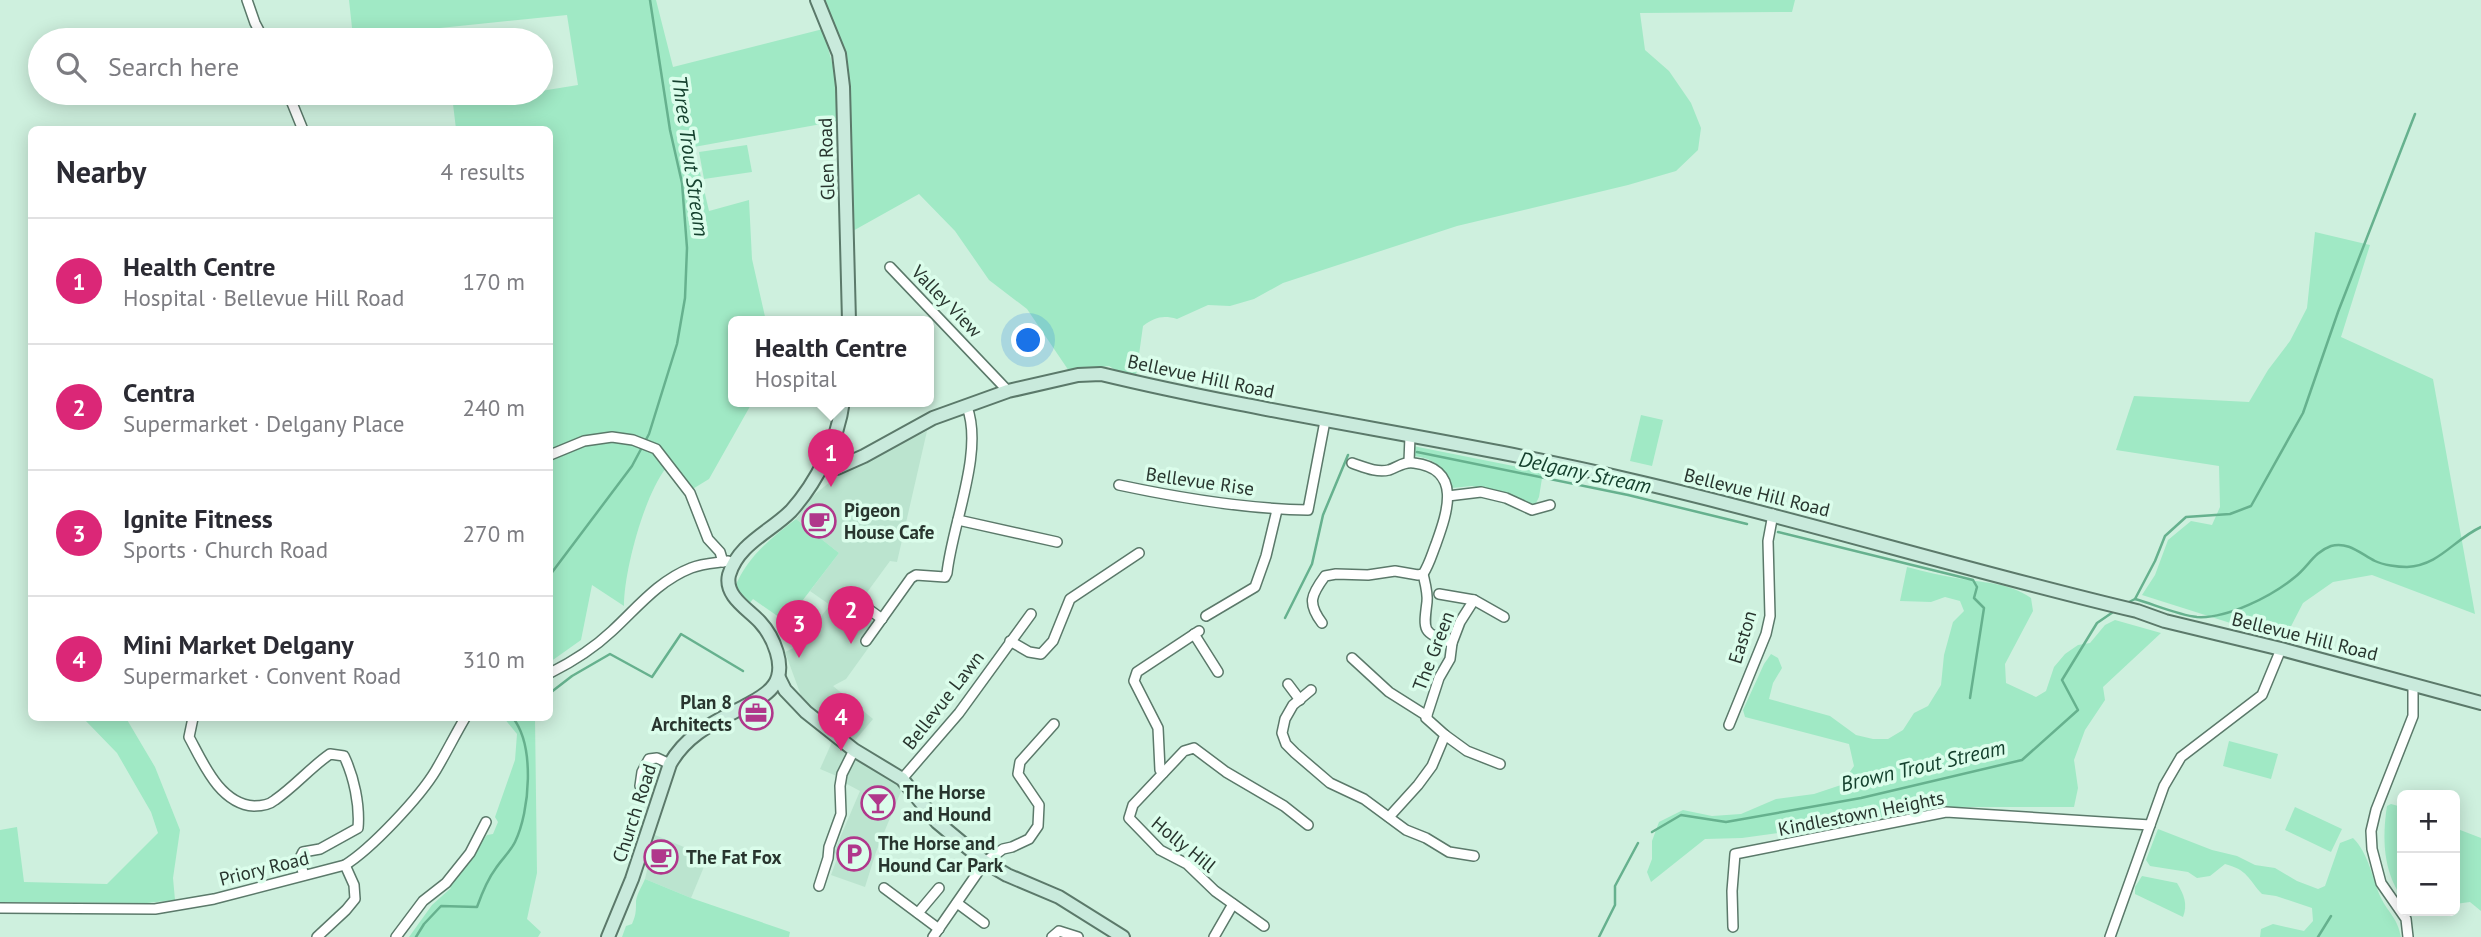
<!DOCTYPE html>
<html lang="en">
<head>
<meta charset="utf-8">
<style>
  body { margin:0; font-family:"PT Sans",sans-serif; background:#f7f7f7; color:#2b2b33 }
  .controls { position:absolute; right:21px; bottom:21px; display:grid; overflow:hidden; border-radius:10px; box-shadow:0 4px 18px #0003 }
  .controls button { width:63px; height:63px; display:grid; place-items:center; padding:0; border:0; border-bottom:2px solid #e1e1e2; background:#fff; color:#2b2b33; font:35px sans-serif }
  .you { position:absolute; left:1029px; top:341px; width:24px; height:24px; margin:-18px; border:5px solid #fff; border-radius:50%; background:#1a73e8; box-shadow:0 0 0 10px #1a73e833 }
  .badge { display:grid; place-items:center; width:46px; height:46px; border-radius:50%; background:#db2777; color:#fff; font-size:23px; font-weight:700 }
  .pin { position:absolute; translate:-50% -58px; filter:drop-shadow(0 2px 4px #0008) }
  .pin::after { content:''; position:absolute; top:37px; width:24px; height:21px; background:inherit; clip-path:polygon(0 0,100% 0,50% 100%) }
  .popup { position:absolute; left:728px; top:316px; width:206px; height:91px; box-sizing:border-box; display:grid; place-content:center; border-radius:10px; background:#fff; filter:drop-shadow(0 2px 5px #0005); font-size:23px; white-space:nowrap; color:#7c7c81 }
  .popup b { font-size:26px; color:#2b2b33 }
  .popup::after { content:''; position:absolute; left:50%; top:100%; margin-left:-14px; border:14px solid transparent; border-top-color:#fff }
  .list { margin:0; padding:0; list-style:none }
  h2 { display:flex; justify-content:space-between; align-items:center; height:91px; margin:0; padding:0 28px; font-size:30px }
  h2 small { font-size:23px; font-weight:400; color:#7c7c81 }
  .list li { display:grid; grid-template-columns:46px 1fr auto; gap:21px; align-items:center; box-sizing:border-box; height:126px; padding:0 28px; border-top:2px solid #e1e1e2 }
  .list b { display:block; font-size:26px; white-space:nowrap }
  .list p { margin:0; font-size:23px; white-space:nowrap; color:#7c7c81 }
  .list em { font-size:23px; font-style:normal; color:#7c7c81 }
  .icon { flex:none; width:38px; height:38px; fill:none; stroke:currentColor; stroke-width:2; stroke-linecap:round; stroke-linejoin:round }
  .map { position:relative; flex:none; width:2481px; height:937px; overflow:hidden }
  .search { position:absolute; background:#fff; box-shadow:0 4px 18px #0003; left:28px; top:28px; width:525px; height:77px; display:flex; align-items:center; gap:18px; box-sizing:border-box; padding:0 24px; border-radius:38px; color:#7c7c81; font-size:26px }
  .panel { position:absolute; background:#fff; box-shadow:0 4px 18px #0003; left:28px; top:126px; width:525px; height:595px; border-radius:10px }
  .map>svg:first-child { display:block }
  .built { fill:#bbe4cf }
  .green { fill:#a0e9c5 }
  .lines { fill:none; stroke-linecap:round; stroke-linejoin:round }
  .stream { stroke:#66b18e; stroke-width:2.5 }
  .street-casing { stroke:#5b796a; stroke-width:12 }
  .secondary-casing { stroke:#5b796a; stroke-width:16 }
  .street { stroke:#fff; stroke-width:9 }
  .secondary { stroke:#c9eadc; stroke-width:12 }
  .labels { text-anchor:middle; stroke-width:7; stroke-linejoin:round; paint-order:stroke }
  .street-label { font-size:19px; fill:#28352e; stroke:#dbfdeb }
  .poi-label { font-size:19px; font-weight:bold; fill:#28352e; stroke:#dbfdeb; text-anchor:start }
  .water-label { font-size:21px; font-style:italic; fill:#15412e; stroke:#dbfdeb }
</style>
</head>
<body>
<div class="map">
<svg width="2481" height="937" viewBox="0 0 2481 937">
  <rect width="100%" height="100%" fill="#cef0de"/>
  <g class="built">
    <polygon points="927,431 897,562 890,561 857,606 872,619 872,623 860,639 869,647 846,679 833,686 873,719 852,744 803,701 785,652 798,646 830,605 810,591 839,553 796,519 814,495 840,474"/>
    <polygon points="767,703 765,715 755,725 745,714"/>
    <polygon points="832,742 848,754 839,777 820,769"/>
    <polygon points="855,757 897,782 902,789 876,852 865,887 831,875 838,856 834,852 860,791 845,783"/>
    <polygon points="655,835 708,857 691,898 645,879"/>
  </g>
  <g class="green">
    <polygon points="349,0 656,0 673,67 823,29 839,89 838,121 694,147 709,211 749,200 752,259 766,321 733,321 733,401 753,401 709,479 691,490 666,453 653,442 639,438 621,435 592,434 550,451 550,130 456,129 453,104 541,93 541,91 578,85 567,15 353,37"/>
    <path d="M 822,0 L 1795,0 L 1792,12 L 1640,13 L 1645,50 L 1669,71 L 1691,103 L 1701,128 L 1698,150 L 1676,171 L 1628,185 L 1457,226 L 1283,283 L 1254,299 L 1230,306 L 1208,305 L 1177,319 C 1163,315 1155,317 1143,326 L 1136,376 L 1120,373 L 1109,366 L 1069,371 L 1027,309 L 989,280 L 955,231 L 919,194 L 851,232 L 851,175 L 848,110 L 840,40 Z"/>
    <polygon points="747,145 752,172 704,179 699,152"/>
    <polygon points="2315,232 2370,245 2341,337 2433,379 2475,614 2372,575 2333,582 2303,603 2284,640 2142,595 2155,575 2168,540 2191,521 2212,525 2220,507 2219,466 2116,450 2134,396 2249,402 2268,370 2290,341 2307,308"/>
    <polygon points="1641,415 1663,420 1652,466 1630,461"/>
    <path d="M 615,440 L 655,451 L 666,468 C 644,496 624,571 624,606 L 592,585 L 581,640 L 550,662 L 550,457 L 591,443 Z"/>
    <path d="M 1413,446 L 1543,472 L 1539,497 L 1536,503 L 1530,505 L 1503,493 L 1472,486 L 1452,488 C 1443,468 1436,458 1413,456 Z"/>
    <path d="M 796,519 L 839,553 L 786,622 L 753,599 L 749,604 L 735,587 C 747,557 771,538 796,519 Z"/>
    <path d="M 1907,567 C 1925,572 1943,576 1962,579 C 1987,583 2009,583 2031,598 L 2033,611 L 2005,664 L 2006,683 L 2036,697 L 2046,691 L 2054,667 L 2065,654 L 2078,645 L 2090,643 L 2105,625 L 2115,620 L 2161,633 L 2103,687 L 2105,700 L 2085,730 L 2074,760 L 2078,788 L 2074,807 L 1937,807 L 1843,824 L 1742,838 L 1705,839 L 1651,882 L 1647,872 L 1652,859 L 1652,841 L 1659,822 L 1683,810 L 1712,816 L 1741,814 L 1776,799 L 1814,794 L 1841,785 L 1854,766 L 1849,744 L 1745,717 L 1743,710 L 1764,664 L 1771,654 L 1778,658 L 1782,668 L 1773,683 L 1769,699 L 1830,716 L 1856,735 L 1873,739 L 1888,739 L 1903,730 L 1914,713 L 1928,706 L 1941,685 L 1944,655 L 1953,622 L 1964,611 L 1960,601 L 1945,597 L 1931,602 L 1900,601 Z"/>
    <polygon points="86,718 126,718 155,767 180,830 173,878 175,900 147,903 0,902 0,830 17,827 24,882 107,884 158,833 151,812 117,753 85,720"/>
    <polygon points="504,718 535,718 537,873 527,919 541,932 538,937 409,937 432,905 451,888 446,885 487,835 493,834 498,822 495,817 515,760 517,734"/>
    <polygon points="2229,741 2278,754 2271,779 2223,766"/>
    <path d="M 2391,804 L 2402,807 L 2402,898 C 2383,871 2382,838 2387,806 Z"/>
    <polygon points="2295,807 2342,829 2331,852 2285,830"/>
    <polygon points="2455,828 2481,838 2481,911 2470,902 2455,904"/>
    <path d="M 2158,829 L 2212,850 L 2237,856 L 2255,865 L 2275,868 L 2297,881 L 2318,889 L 2325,886 L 2340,843 L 2353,838 C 2369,854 2372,878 2381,898 C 2389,914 2397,917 2401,937 L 2260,937 L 2261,929 L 2273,924 L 2304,931 L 2313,921 L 2312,908 L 2276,896 L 2262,894 C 2248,879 2248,870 2225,864 L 2210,876 L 2197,878 L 2188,872 L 2150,866 L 2146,860 Z"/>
    <path d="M 2142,876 L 2177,883 C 2184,895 2188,904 2183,917 L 2135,894 L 2135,887 Z"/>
    <path d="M 645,879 L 691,898 L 790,932 L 789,937 L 622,937 L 626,926 L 632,924 C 636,915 636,911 636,901 C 637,894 642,886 645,879 Z"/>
  </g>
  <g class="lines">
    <g class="stream">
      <polyline points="1417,452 1628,495 1747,524"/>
      <polyline points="1778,532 1973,580 1977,587 1974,598 1984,608 1970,698"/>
      <polyline points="550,575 632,466 649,434 677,344 685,298 687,248 682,183 670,130 650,0"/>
      <polyline points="2135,599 2155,561 2165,536 2186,517 2230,514 2251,506 2303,413 2338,312 2415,114"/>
      <path d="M 2127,603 L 2135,599 C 2153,604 2178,615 2197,617 C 2227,619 2272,596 2295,577 C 2308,567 2314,552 2331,546 C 2348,541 2361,554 2375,561 C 2383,565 2398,567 2407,567 C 2440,565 2453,540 2481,527"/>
      <polyline points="1285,618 1312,564 1323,515 1348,455"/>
      <polyline points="550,693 572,676 610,654 652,677 681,634 743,671"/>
      <polyline points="1652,832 1681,815 1726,822 1861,798 2022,760 2078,710 2062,680 2097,623 2116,610"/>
      <path d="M 416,937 L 424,924 L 441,906 L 477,907 C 482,893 487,880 496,868 C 502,859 510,852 515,842 C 530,811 535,746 513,718"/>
      <polyline points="1599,937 1615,905 1615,886 1638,843"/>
      <polyline points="2318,937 2331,916"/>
    </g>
    <defs>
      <g id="street">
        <polyline points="247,0 255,23 264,40"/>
        <polyline points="288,93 303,130"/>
        <polyline points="890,267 1008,391"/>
        <polyline points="550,455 584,441 612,437 633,440 656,449 690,493 708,539 720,552 723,562"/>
        <polyline points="1409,462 1410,436"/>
        <path d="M 1119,485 C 1180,498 1245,509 1308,510 L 1325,421"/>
        <polyline points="1448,496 1481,492 1506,498 1532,510 1550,505"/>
        <polyline points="958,520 1057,542"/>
        <path d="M 1423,574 C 1425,583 1428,593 1427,602 C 1423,633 1423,632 1452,643"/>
        <polyline points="1439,594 1474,600 1504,617"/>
        <polyline points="867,608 882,619"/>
        <polyline points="1206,616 1255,587 1266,556 1277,510"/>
        <path d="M 1322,623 C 1307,603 1311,595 1325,576 L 1336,574 L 1368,575 L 1395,571 L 1418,575 L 1423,574 C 1429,565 1432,554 1436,544 C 1447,513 1463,469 1414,463 C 1404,461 1398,467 1389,470 C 1376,473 1364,467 1352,463"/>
        <polyline points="1194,634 1218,672"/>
        <path d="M 866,641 L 911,578 L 916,575 L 945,577 L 947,573 C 952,525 984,452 967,407"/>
        <polyline points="1010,641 1029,652 1041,654 1053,641 1070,599 1139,553"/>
        <polyline points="1352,658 1389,692 1427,716"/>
        <path d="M 550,673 C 572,662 594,648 612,631 C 637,608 658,581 691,568 C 703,563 716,563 728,561"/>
        <polyline points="1288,684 1300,700"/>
        <polyline points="1311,690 1293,705 1285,719 1282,733 1286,744 1295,753 1330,783 1364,799 1406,830 1426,838 1449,852 1474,856"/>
        <path d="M 193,718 L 189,737 C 203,763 220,804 254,806 C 261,806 269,805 275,800 C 295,786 310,768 330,754 L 344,756 C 354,777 360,805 358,828 L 320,849 L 303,852 L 299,860 L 304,875"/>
        <polyline points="1729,725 1766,634 1770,616 1768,541 1773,514"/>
        <polyline points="1445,735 1467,751 1500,764"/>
        <polyline points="1163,773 1160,770 1158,728 1134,681 1137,672 1199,631"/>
        <polyline points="902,779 959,713 1031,614"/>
        <polyline points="640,786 642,772 649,759 657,758 670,764"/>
        <polyline points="1389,817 1418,785 1432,766 1445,735 1426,718 1439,678 1450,659 1452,643 1460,622 1474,600"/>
        <polyline points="819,886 828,858 829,847 841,814 840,786 842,774 854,750"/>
        <polyline points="884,888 939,929"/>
        <polyline points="957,903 984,923"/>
        <path d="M 0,908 L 155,909 L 214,899 L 345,865 C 371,849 420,797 436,770 C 446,753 455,735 465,718"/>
        <polyline points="918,913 939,888"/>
        <polyline points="1264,926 1215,891 1187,864 1160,850 1129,818 1133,805 1184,751 1194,748 1226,772 1284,806 1308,825"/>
        <polyline points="1733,927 1732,891 1735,854 1946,812 2150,825"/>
        <polyline points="317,937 346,910 355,899 354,885 345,865"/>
        <polyline points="396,937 423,901 446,883 470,853 486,822"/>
        <polyline points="933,937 985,862 1003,849 1012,847 1029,839 1038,826 1039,805 1018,774 1020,762 1054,724"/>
        <polyline points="1052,937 1059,931 1078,937"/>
        <polyline points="1214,937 1233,904"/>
        <polyline points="2110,937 2164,786 2181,757 2262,695 2281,649"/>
        <polyline points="2408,937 2406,919 2381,883 2372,849 2371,831 2376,810 2413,716 2413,684"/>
      </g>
      <g id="secondary">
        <polyline points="817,0 839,54 843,87 849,321"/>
        <path d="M 822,465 L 837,468 L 864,456 L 933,418 L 1008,391 L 1078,375 L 1101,374 C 1276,416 1455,439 1630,480 C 1800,519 1967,571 2137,611 L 2165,621 L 2281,649 L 2481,703"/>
        <polyline points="779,678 785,690 806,712 854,750 902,779 937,822 985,862 1007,875 1059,897 1123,937"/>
        <path d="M 608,937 L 632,879 L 670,764 C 688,732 718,721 749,704 C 758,699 768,694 774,685 C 787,667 773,636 760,622 C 748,609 724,596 729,575 C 738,544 770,532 791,511 C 817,482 838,440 843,401"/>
      </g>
    </defs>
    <use href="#street" class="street-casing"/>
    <use href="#secondary" class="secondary-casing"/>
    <use href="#street" class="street"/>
    <use href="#secondary" class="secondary"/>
  </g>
  <defs>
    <symbol id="cafe-ring" viewBox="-11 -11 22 22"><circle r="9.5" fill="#dbfdeb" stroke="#b0378b" stroke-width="1.5"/><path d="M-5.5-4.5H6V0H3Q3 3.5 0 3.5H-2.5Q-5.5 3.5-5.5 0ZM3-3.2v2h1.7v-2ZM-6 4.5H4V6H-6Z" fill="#b0378b"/></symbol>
    <symbol id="office-ring" viewBox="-11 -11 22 22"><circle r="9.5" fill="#dbfdeb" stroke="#b0378b" stroke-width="1.5"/><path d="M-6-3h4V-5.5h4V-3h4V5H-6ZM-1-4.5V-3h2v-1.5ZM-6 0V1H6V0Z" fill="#b0378b"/></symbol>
    <symbol id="bar-ring" viewBox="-11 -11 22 22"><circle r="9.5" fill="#dbfdeb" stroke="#b0378b" stroke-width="1.5"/><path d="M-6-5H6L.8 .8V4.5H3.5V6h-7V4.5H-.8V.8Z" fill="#b0378b"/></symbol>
    <symbol id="parking-ring" viewBox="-11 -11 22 22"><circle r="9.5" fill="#dbfdeb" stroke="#b0378b" stroke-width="1.5"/><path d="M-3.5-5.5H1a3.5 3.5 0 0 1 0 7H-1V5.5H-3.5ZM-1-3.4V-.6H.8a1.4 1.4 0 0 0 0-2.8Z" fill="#b0378b"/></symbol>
  </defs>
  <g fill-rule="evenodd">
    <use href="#cafe-ring" x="800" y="502" width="38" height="38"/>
    <use href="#office-ring" x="737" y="694" width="38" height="38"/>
    <use href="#bar-ring" x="859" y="784" width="38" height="38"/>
    <use href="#parking-ring" x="835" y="835" width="38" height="38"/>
    <use href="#cafe-ring" x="642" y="838" width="38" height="38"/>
  </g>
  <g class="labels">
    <g class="street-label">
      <text transform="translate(826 159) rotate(-92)" y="7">Glen Road</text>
      <text transform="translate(947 301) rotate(46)" y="7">Valley View</text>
      <text transform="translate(1201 376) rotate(12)" y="7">Bellevue Hill Road</text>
      <text transform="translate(1200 481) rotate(8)" y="7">Bellevue Rise</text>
      <text transform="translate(1757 492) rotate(14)" y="7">Bellevue Hill Road</text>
      <text transform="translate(2305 636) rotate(14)" y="7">Bellevue Hill Road</text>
      <text transform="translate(1742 637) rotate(-73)" y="7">Easton</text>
      <text transform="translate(1433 651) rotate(-69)" y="7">The Green</text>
      <text transform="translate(943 700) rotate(-52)" y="7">Bellevue Lawn</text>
      <text transform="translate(634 813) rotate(-72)" y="7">Church Road</text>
      <text transform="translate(1861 813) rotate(-11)" y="7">Kindlestown Heights</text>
      <text transform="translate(1184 844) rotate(39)" y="7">Holly Hill</text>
      <text transform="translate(264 868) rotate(-14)" y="7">Priory Road</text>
    </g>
    <g class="poi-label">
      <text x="844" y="517">Pigeon<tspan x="844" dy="22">House Cafe</tspan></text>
      <text x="732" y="709" text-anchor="end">Plan 8<tspan x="732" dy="22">Architects</tspan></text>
      <text x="903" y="799">The Horse<tspan x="903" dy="22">and Hound</tspan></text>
      <text x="878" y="850">The Horse and<tspan x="878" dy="22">Hound Car Park</tspan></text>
      <text x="686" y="864">The Fat Fox</text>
    </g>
    <g class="water-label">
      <text transform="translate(690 156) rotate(82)" y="7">Three Trout Stream</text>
      <text transform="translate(1585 473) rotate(12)" y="7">Delgany Stream</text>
      <text transform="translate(1923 766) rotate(-13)" y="7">Brown Trout Stream</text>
    </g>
  </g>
</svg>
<div class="controls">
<button>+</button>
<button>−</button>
</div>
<div class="you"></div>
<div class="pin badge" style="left:831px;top:487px">1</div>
<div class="popup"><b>Health Centre</b>Hospital</div>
<div class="pin badge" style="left:851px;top:644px">2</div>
<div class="pin badge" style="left:799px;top:658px">3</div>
<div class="pin badge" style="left:841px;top:751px">4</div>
<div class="search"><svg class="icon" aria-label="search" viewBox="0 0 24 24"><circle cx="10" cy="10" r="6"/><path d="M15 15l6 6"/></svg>Search here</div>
<section class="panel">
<h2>Nearby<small>4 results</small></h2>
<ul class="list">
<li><span class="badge">1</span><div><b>Health Centre</b><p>Hospital · Bellevue Hill Road</p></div><em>170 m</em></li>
<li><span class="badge">2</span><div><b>Centra</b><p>Supermarket · Delgany Place</p></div><em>240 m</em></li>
<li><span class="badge">3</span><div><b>Ignite Fitness</b><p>Sports · Church Road</p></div><em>270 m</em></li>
<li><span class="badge">4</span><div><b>Mini Market Delgany</b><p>Supermarket · Convent Road</p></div><em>310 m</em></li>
</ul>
</section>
</div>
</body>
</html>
